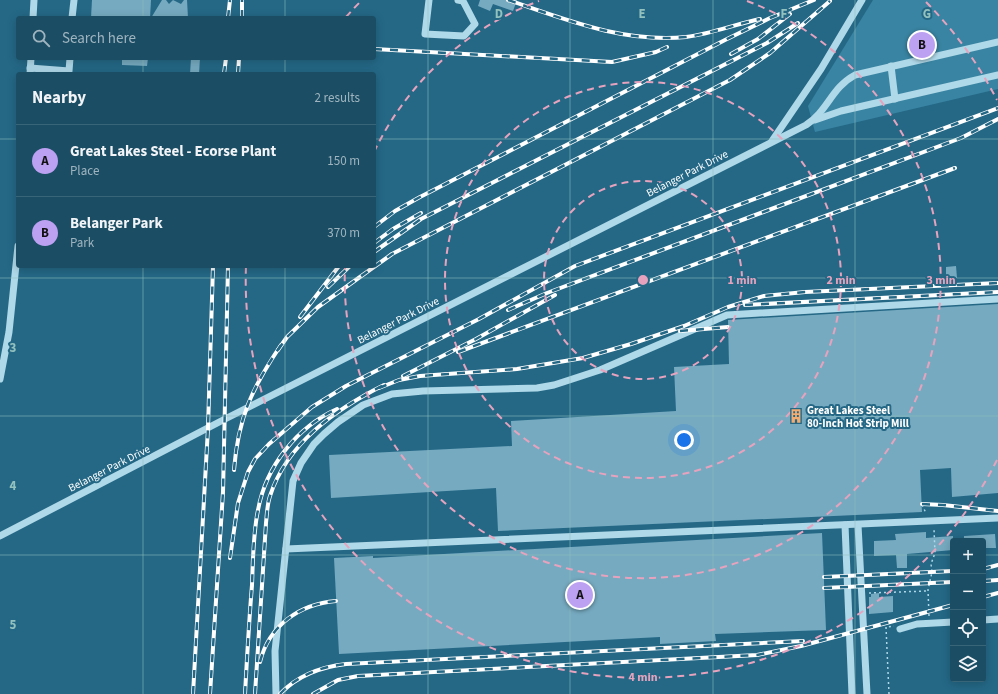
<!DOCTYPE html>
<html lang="en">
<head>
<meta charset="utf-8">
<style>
  body { margin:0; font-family:"Source Sans 3",sans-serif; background:#24556a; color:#f1f3f6 }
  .controls { position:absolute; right:12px; bottom:12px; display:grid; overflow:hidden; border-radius:4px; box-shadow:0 2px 10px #0003 }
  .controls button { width:36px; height:36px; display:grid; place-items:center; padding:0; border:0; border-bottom:1px solid #396578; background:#1b4e64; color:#f1f3f6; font:20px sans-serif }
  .you { position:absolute; left:684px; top:440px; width:14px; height:14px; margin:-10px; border:3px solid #fff; border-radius:50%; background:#1a73e8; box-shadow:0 0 0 6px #1a73e833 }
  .badge { display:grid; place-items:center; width:26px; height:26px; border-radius:50%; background:#bca0f2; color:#111; font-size:13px; font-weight:700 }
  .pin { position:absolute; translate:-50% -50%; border:2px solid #fff; box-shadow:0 1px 4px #0006 }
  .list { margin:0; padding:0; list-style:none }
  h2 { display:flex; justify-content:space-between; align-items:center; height:52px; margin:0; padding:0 16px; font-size:17px }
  h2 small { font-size:13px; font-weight:400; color:#a0b4bf }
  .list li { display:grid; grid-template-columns:26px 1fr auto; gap:12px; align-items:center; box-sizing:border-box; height:72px; padding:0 16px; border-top:1px solid #396578 }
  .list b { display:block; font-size:15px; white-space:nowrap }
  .list p { margin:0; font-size:13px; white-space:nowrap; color:#a0b4bf }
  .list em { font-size:13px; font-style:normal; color:#a0b4bf }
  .icon { flex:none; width:22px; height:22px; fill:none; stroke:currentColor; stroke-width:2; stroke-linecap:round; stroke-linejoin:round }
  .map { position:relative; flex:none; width:998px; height:694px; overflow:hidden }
  .search { position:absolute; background:#1b4e64; box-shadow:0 2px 10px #0003; left:16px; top:16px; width:360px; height:44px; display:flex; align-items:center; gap:10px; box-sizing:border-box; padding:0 14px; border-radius:4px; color:#a0b4bf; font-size:15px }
  .panel { position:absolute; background:#1b4e64; box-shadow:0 2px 10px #0003; left:16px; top:72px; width:360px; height:196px; border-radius:4px }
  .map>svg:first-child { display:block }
  .green { fill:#3984a2 }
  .building { fill:#76aac0 }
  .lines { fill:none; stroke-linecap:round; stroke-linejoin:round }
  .path { stroke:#afd8e8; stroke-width:1.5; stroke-dasharray:2 3; stroke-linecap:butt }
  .minor { stroke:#afd8e8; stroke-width:7 }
  .rail-casing { stroke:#fff; stroke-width:4 }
  .rail { stroke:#246886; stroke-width:2.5; stroke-dasharray:8; stroke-linecap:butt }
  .grid { fill:none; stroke:#93c1be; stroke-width:1; stroke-opacity:0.55 }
  .ring { fill:none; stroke:#e7a3bd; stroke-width:2; stroke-dasharray:7 5 }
  .labels { text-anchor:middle; stroke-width:4; stroke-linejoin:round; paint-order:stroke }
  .street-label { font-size:11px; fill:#fff; stroke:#246886 }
  .poi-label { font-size:11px; font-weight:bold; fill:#fff; stroke:#246886; text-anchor:start }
  .grid-label { font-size:13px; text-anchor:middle; font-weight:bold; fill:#93c1be; stroke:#246886; stroke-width:4; stroke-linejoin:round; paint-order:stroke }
  .centre { fill:#e7a3bd; stroke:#246886; stroke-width:2 }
  .ring-label { font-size:12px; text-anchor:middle; font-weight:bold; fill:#e7a3bd; stroke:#246886; stroke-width:4; stroke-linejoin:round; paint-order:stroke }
</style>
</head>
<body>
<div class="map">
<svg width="998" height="694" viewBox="0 0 998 694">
  <rect width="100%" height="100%" fill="#246886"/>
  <polygon class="green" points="873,0 998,0 998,89 815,132 808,106"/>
  <g class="building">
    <polygon points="92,0 151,0 150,18 91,18"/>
    <polygon points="162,0 166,0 169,4 173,0 181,4 184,0 187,0 188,18 151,18"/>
    <polygon points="480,0 517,0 513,11 493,4 490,11 478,6"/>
    <polygon points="122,58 148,58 147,66 122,65"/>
    <polygon points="191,58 200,58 199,74 190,74"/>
    <polygon points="956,266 957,278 946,279 946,267"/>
    <polygon points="998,304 998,493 952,497 951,468 920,470 922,512 498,531 496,488 331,498 329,455 512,446 511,421 676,411 674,367 729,364 728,320"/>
    <polygon points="926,532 926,538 953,536 953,550 907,554 907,568 897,568 896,555 874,556 874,541 896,540 895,534"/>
    <polygon points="822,533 826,630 715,634 716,641 660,644 660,637 339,654 334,558 373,556 373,558"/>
    <polygon points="995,534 996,548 983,548 983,541 964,541 964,536"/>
    <polygon points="879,593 879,597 893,596 893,612 869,614 869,597 871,597 871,594"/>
  </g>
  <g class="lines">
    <g class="path">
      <polyline points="922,505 926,513"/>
      <polyline points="869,593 927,591"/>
      <polyline points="929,616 928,590 932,572 931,564 935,553 934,529"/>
      <polyline points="889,694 886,627 894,626"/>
    </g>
    <g class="minor">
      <polyline points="429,0 425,34 464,36 475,24 463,1 458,0"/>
      <polyline points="33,18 34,0"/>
      <polyline points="72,18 74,0"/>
      <polyline points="891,66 895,99"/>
      <polyline points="30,68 69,71 70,58"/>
      <polyline points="30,74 31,58"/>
      <polyline points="815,120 841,111 998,75"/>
      <polyline points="772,141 821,69 862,0"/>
      <polyline points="0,379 9,332 18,246"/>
      <polyline points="845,525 852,694"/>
      <polyline points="858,525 867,694"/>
      <path d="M 0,536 L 225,419 L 806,125 C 828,111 831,88 855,75 L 998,42"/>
      <polyline points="286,549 998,518"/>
      <polyline points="983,620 998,619"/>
      <polyline points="900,629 917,624 953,622"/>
      <polyline points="276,694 275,651 293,481 301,463 314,444 324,434 338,422 363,405 392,394 423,391 537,388 554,385 600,370 727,315 998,299"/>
    </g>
    <defs>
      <g id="rail">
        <path d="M 508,0 C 567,20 623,43 686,37 C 711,34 736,24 760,19"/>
        <polyline points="228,18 230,0"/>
        <polyline points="242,18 242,0"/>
        <polyline points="374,49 612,62 656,52 667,47"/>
        <polyline points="731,54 758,39 790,14"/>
        <polyline points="224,74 226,58"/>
        <polyline points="238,74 239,58"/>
        <polyline points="374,227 395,211 420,197 725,40 770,18 814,0"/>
        <polyline points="374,243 393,229 421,213"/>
        <polyline points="374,252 421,219 767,43 798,23"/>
        <polyline points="328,287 350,266"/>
        <polyline points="745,305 998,292"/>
        <polyline points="508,310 547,293 961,138 998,119"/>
        <polyline points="300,317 339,266"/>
        <polyline points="680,331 728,327"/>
        <polyline points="278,350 287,337 318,307 392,254 730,80 770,53 830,1"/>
        <polyline points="458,352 955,168"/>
        <polyline points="403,376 476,339 555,295"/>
        <polyline points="379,388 399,380 420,376 517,369 583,358 631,344 684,326 728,307 764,296 805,292 998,283"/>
        <path d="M 234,470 C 238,418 252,388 281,345"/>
        <polyline points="922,504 943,505 998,511"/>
        <polyline points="230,558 238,503 248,472 255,459 269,444 312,407 346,386 479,319 575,266 998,108"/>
        <polyline points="983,569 998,565"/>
        <polyline points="824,577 953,571"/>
        <polyline points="983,581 998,580"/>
        <polyline points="824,588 953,582"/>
        <polyline points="983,597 998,593"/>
        <path d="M 260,662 C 269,625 300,604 336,601"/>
        <polyline points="193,694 208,428 213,266"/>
        <polyline points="210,694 223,492 228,266"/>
        <path d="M 245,694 C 247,658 249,621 252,585 C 253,560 253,534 258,510 C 266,466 297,427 337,409"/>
        <path d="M 255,694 L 266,523 C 267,514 267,505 270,496 C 287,443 336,409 384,385"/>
        <path d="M 280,694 C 298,675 320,667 346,664 L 803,641"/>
        <polyline points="313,694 338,680 358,676 757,655 801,646 953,605"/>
      </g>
    </defs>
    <use href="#rail" class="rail-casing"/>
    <use href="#rail" class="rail"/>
  </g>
  <path class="grid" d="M 143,0 L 143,18M 285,0 L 285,18M 428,0 L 428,694M 570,0 L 570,694M 713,0 L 713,694M 855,0 L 855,694M 143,58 L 143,74M 285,58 L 285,74M 0,139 L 18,139M 374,139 L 998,139M 143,266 L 143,694M 285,266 L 285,694M 0,278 L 998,278M 0,416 L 998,416M 0,555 L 953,555M 983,555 L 998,555"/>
  <g class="ring">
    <circle cx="643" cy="280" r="99"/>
    <circle cx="643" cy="280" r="198"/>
    <path d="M374 152A298 298 0 0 1 539 1M747 1A298 298 0 1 1 345 267"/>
    <path d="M997 460A397 397 0 0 1 246 266M346 17A397 397 0 0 1 360 2M926 2A397 397 0 0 1 997 100"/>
  </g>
  <defs>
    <symbol id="building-bare" viewBox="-9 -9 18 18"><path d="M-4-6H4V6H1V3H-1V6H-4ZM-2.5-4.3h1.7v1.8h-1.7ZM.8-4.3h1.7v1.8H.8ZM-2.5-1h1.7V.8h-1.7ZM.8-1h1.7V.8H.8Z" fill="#f3ac72" stroke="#246886" stroke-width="2.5" paint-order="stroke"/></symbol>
  </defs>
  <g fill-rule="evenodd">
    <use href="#building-bare" x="786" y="406" width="20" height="20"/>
  </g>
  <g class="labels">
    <g class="street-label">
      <text transform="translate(687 173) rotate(-27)" y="4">Belanger Park Drive</text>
      <text transform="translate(398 320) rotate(-27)" y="4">Belanger Park Drive</text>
      <text transform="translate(109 468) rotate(-27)" y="4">Belanger Park Drive</text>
    </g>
    <g class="poi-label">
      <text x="807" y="414">Great Lakes Steel<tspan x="807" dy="13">80-Inch Hot Strip Mill</tspan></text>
    </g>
  </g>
  <g class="grid-label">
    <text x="499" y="18">D</text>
    <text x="642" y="18">E</text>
    <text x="784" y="18">F</text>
    <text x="927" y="18">G</text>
    <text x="13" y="352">3</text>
    <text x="13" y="490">4</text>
    <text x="13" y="629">5</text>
  </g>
  <circle cx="643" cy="280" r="6" class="centre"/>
  <g class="ring-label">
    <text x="742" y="284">1 min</text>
    <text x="841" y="284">2 min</text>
    <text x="941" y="284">3 min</text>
    <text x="643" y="681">4 min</text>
  </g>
</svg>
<div class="controls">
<button>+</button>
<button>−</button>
<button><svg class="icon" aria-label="locate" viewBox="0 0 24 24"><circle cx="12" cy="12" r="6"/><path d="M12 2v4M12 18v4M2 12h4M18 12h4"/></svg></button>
<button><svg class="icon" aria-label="layers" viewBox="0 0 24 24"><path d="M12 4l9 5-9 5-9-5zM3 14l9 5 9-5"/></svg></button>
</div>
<div class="you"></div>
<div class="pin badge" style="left:580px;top:595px">A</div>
<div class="pin badge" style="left:922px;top:45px">B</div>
<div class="search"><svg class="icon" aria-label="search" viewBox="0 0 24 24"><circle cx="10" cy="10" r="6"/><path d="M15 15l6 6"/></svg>Search here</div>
<section class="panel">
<h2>Nearby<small>2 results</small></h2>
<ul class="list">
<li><span class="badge">A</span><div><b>Great Lakes Steel - Ecorse Plant</b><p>Place</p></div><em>150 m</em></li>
<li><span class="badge">B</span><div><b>Belanger Park</b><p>Park</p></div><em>370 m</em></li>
</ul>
</section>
</div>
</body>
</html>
